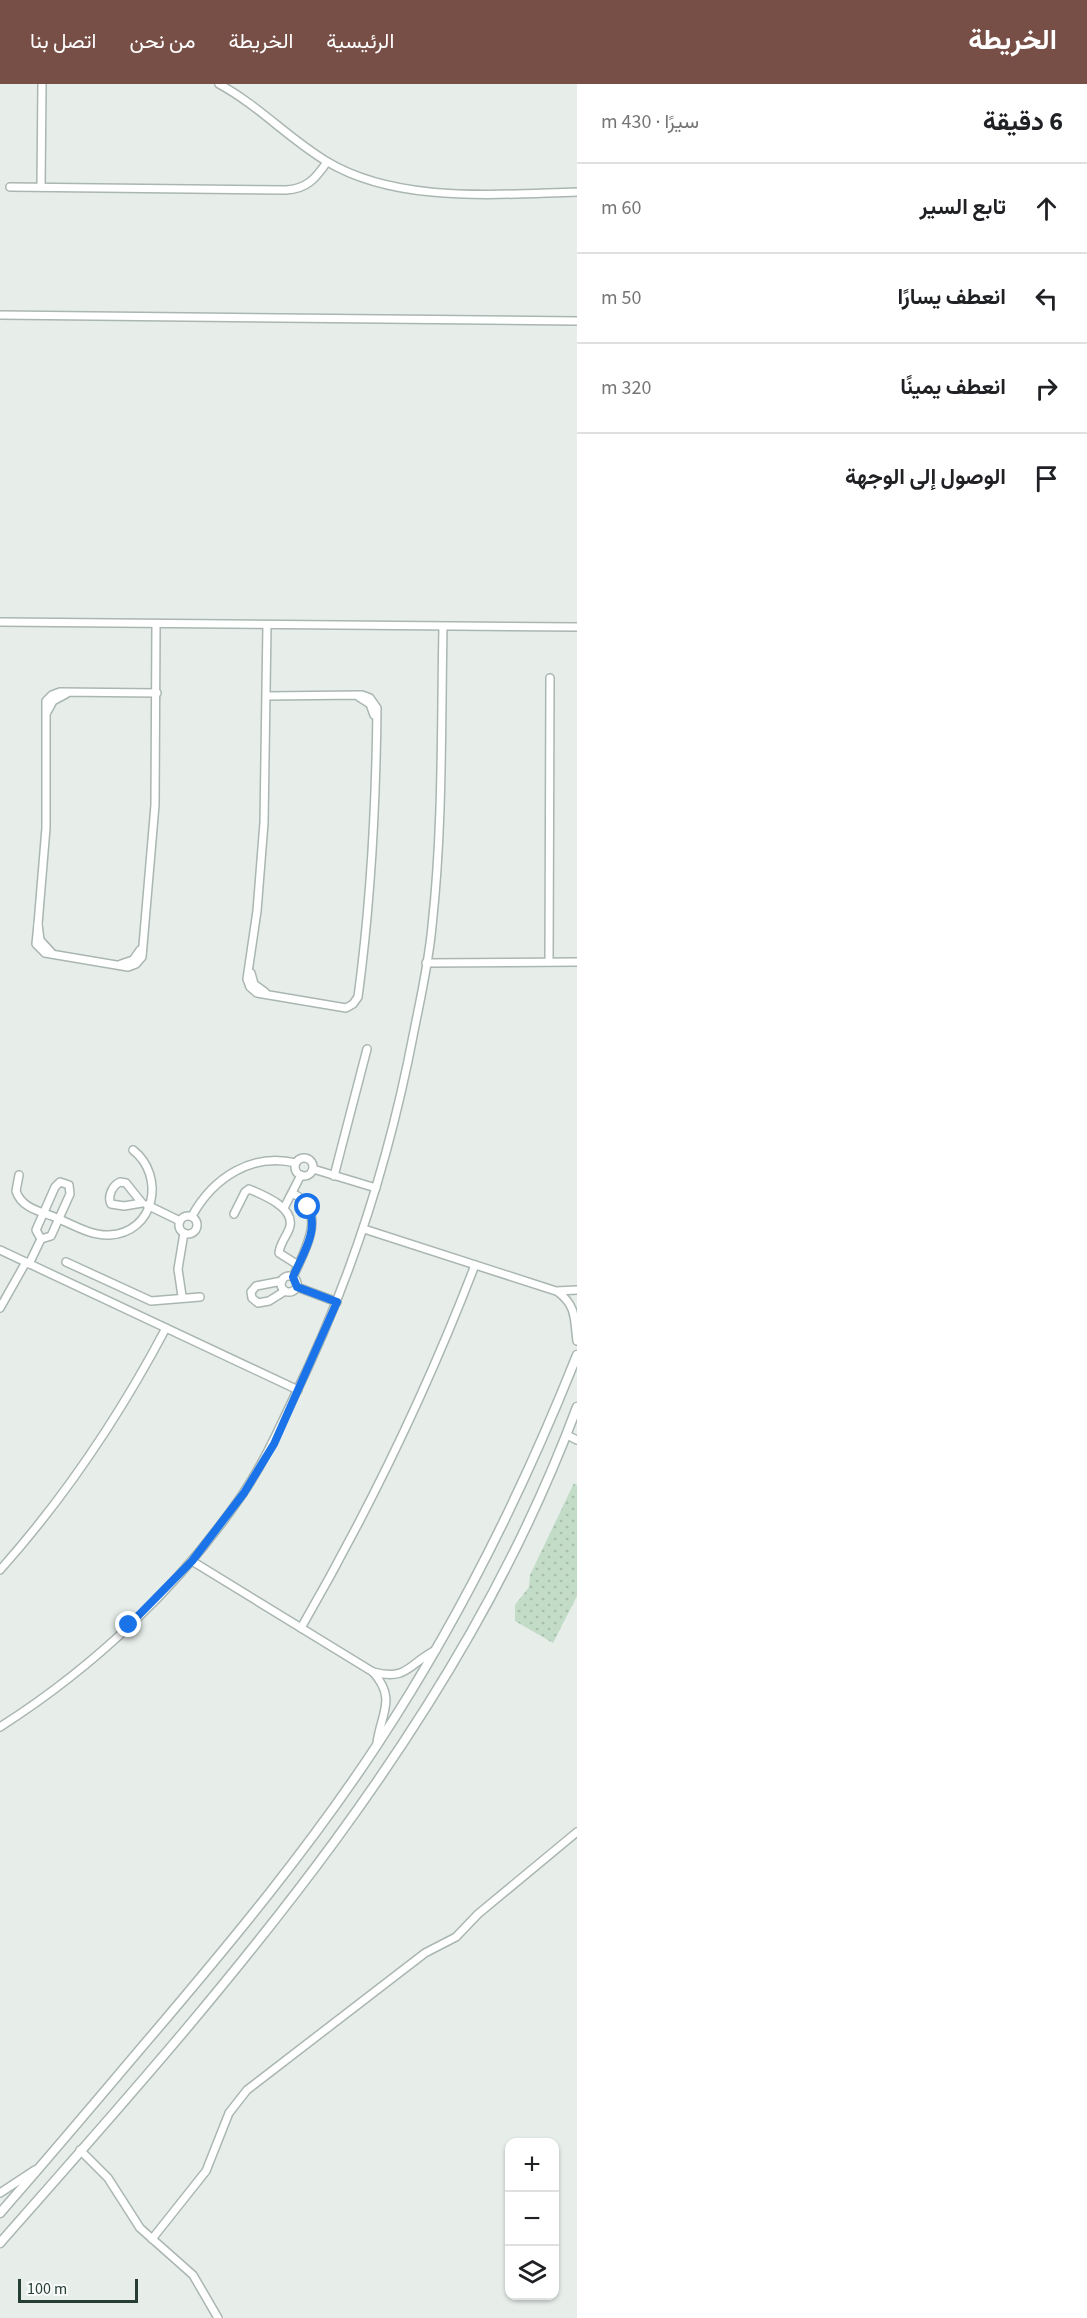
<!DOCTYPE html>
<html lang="ar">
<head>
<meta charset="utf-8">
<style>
  body { margin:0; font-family:"Source Sans 3",Vazirmatn,sans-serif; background:#f2f2f2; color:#202124; direction:rtl }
  .controls { position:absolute; right:18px; bottom:18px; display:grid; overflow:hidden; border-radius:12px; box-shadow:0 2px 4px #0004 }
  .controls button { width:54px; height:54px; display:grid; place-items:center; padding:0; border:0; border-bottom:2px solid #e0e0e0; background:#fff; color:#202124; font:30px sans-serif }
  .scale { position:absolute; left:18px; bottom:15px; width:120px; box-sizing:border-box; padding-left:6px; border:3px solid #273e37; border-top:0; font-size:16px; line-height:21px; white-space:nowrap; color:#273e37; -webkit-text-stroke:4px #f7faf9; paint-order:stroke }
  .stop { position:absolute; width:18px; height:18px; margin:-14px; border:4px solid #1a73e8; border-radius:50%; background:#fff }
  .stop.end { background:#1a73e8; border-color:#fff; box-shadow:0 2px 6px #0008 }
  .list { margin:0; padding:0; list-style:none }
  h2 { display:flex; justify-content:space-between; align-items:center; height:78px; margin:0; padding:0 24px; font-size:26px }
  h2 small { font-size:20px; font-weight:400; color:#757577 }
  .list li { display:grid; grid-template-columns:39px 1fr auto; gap:18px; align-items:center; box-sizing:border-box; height:90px; padding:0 24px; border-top:2px solid #e0e0e0 }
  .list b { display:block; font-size:22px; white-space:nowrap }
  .list em { font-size:20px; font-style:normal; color:#757577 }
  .icon { flex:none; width:33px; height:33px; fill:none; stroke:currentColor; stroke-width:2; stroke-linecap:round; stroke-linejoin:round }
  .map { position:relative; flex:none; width:577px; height:2234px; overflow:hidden; direction:ltr }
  header { display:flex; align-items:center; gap:36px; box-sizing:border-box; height:84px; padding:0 30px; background:#784f46; color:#fff }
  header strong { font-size:28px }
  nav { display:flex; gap:33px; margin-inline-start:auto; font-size:21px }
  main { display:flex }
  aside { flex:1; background:#fff }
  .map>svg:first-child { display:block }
  .grass { fill:url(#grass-dots) }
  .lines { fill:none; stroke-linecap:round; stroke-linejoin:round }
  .minor-casing { stroke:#aab6b1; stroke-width:10 }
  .tertiary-casing { stroke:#aab6b1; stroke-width:11 }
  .minor { stroke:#fff; stroke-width:7 }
  .tertiary { stroke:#fff; stroke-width:8 }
  .route { stroke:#1a73e8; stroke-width:8 }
</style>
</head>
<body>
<header>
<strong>الخريطة</strong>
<nav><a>الرئيسية</a><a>الخريطة</a><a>من نحن</a><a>اتصل بنا</a></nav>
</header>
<main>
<aside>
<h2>6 دقيقة<small>سيرًا · 430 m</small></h2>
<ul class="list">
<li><svg class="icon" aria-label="ahead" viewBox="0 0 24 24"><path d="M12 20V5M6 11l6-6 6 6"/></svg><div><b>تابع السير</b></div><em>60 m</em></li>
<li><svg class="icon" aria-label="left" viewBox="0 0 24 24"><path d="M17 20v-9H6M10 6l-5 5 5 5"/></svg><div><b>انعطف يسارًا</b></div><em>50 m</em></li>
<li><svg class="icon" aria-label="right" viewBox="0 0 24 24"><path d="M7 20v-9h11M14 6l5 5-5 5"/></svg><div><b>انعطف يمينًا</b></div><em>320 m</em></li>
<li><svg class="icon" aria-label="arrive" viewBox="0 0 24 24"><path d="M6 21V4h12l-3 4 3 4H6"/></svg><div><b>الوصول إلى الوجهة</b></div></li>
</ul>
</aside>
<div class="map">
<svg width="577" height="2234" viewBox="0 0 577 2234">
  <defs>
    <pattern id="grass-dots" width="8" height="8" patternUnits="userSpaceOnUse" patternTransform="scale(1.5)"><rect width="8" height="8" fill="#c2dcc8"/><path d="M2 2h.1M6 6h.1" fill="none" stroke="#a7beac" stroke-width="1.8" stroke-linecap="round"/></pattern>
  </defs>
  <rect width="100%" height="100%" fill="#e7eeea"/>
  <polygon class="grass" points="574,1399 577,1401 577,1512 553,1559 515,1537 515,1521 529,1503 530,1491"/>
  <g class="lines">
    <defs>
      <g id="minor">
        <path d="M 219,0 C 258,21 288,54 326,77 C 397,120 497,110 577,108"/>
        <path d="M 10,103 L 286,106 C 307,105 316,94 327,78"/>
        <polyline points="41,103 42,0"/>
        <polyline points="0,231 577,237"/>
        <polyline points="0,538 577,543"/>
        <path d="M 266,612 L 362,611 L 370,614 L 377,624 C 376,721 371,817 358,913 L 353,920 L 346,924 L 257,909 L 250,903 L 247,895 L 257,827 L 264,739 L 267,541"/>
        <polyline points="359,613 370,620 374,631"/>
        <polyline points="47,628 53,617 66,610"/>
        <polyline points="38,840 36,860 45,869 128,883 136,880 142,873 155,721 156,541"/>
        <polyline points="51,868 40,856 38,840 46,744 46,617 52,611 60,608 157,609"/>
        <polyline points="549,878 550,594"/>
        <polyline points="426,879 577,878"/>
        <polyline points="121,880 133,876 140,866"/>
        <polyline points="251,889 254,900 265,908"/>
        <circle cx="304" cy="1083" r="9"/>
        <polyline points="313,1085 376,1104"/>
        <path d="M 19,1091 L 16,1107 C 21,1123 38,1127 52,1132 C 70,1139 90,1152 109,1151 C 155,1149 166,1092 133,1066"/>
        <polyline points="334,1092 367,965"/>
        <polygon points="60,1098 69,1101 70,1110 51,1152 41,1155 36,1146 55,1103"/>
        <path d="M 120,1098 L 126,1099 L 142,1119 L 124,1122 L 111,1120 C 107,1112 113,1101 120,1098 Z"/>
        <path d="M 292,1109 C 329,1127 305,1165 293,1193"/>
        <polyline points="147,1121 180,1137"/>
        <polyline points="284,1124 301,1091"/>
        <path d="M 234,1130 L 245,1108 L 249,1105 C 263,1111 294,1123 290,1142 C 288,1151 280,1158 279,1169 L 298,1181"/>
        <circle cx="188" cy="1141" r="9"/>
        <path d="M 192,1132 C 213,1094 252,1068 296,1079"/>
        <polyline points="364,1145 556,1207 577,1206"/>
        <polyline points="0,1166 298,1306"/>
        <polyline points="66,1178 151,1217 200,1213"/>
        <polyline points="29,1180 41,1155"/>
        <circle cx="289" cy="1200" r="8"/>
        <polyline points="282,1197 256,1202 251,1208 252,1214 258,1219 269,1217 285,1207"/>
        <polyline points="297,1203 337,1218"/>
        <path d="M 558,1208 C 577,1222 574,1236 577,1257"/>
        <polyline points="182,1212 178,1185 184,1149"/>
        <polyline points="0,1224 26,1178"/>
        <polyline points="567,1351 577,1356"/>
        <path d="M 192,1477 L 373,1588 C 397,1615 381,1629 377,1659"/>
        <path d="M 0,1486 C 66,1412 120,1331 166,1244"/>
        <path d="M 301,1544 C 369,1426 426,1309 475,1181"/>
        <path d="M 373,1588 C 408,1597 408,1580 436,1566"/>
        <path d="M 0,1643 C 94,1583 179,1503 242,1411 C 263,1380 278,1347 294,1313 C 351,1197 390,1073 414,947 C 421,912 429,877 432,842 C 443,743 441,643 443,543"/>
        <polyline points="80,2066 108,2094 140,2144 193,2191 218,2234"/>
        <polyline points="0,2109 35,2086"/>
        <polyline points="152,2155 206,2087 229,2029 247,2006 425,1869 456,1853 478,1830 577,1748"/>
      </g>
      <g id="tertiary">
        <path d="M 0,2129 C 52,2070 102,2010 153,1950 C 232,1857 310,1763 377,1661 C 458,1538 523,1407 577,1271"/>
        <path d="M 0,2159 C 224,1905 457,1646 577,1323"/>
      </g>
    </defs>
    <use href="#minor" class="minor-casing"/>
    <use href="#tertiary" class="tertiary-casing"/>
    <use href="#minor" class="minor"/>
    <use href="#tertiary" class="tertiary"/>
  </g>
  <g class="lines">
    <path class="route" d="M 129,1541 L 192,1477 L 244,1409 L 274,1360 L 337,1218 L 297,1203 L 293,1193 C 302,1171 320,1146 308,1123"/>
  </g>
</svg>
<div class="controls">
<button>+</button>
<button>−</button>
<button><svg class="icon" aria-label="layers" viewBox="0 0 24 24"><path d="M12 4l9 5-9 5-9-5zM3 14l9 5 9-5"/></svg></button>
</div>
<div class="scale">100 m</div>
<div class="stop" style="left:308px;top:1123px"></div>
<div class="stop end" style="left:129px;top:1541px"></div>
</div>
</main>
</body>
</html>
